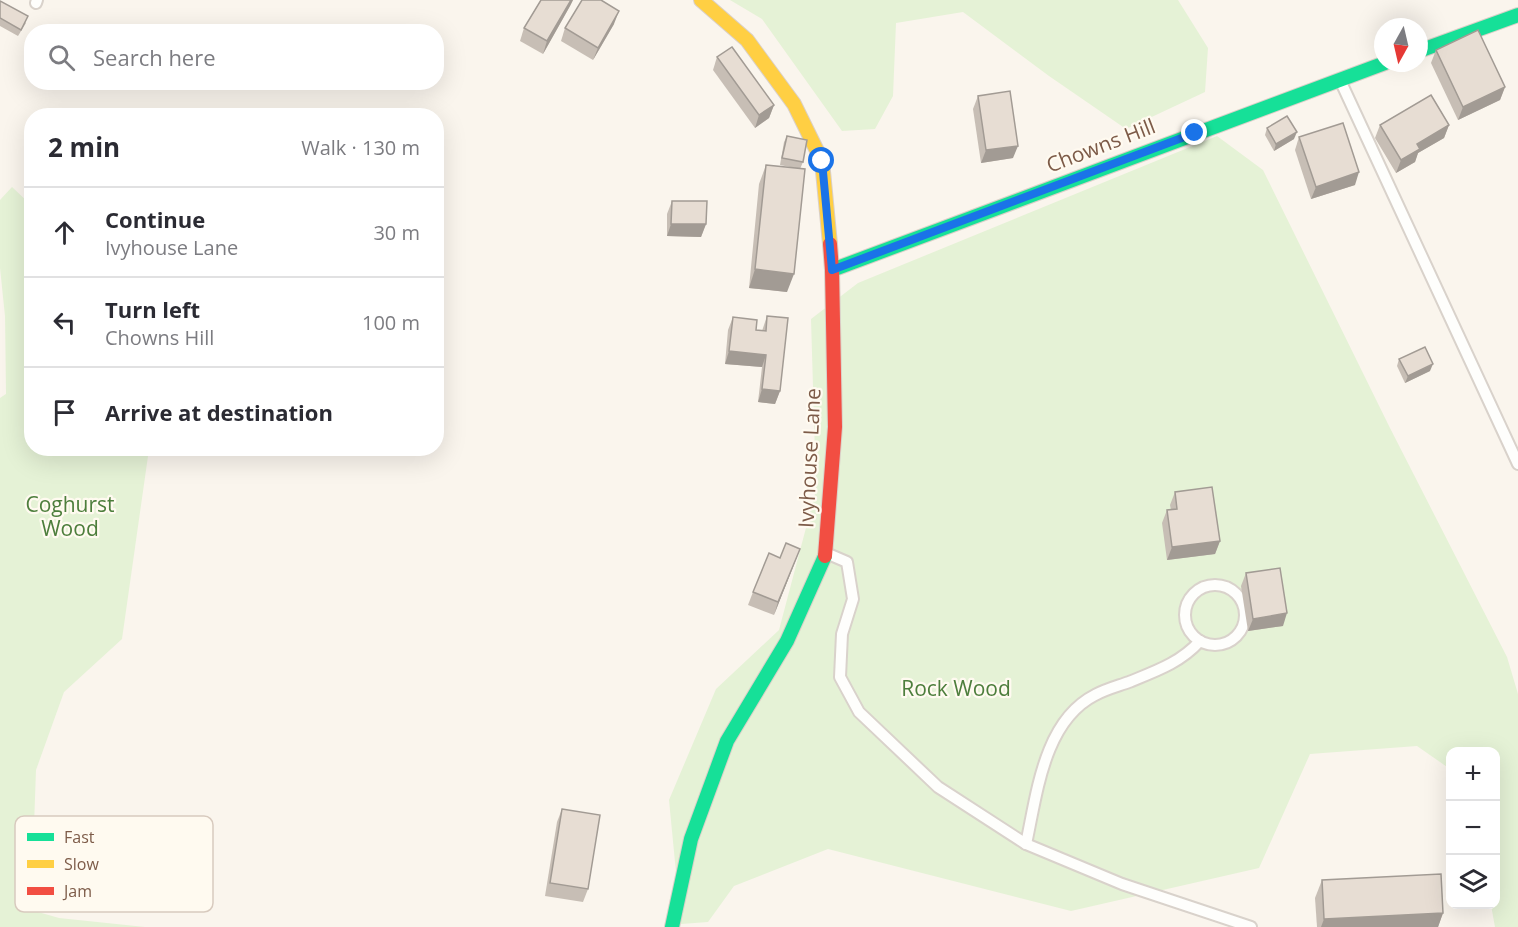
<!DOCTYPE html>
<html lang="en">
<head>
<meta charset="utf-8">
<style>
  body { margin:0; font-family:"Open Sans",sans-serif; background:#f7f7f7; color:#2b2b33 }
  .controls { position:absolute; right:18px; bottom:18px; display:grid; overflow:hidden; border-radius:12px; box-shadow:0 6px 24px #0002 }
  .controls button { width:54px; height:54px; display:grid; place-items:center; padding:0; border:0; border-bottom:2px solid #e1e1e2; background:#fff; color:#2b2b33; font:30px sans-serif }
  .compass { position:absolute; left:1374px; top:18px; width:54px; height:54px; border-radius:50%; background:#fff; box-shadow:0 6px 24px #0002; rotate:188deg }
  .stop { position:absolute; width:18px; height:18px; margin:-14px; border:4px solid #1a73e8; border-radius:50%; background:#fff }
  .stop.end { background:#1a73e8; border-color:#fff; box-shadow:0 2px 6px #0008 }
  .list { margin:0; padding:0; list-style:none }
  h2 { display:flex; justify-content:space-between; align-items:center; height:78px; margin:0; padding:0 24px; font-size:26px }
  h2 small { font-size:20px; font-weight:400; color:#7c7c81 }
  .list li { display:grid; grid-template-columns:39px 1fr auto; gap:18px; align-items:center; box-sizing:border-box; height:90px; padding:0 24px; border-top:2px solid #e1e1e2 }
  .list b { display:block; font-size:22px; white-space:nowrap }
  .list p { margin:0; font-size:20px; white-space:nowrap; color:#7c7c81 }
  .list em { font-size:20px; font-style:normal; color:#7c7c81 }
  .icon { flex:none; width:33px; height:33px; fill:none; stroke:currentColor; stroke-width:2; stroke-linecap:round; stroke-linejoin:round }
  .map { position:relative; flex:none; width:1518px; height:927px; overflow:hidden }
  .search { position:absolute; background:#fff; box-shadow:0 6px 24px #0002; left:24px; top:24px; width:420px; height:66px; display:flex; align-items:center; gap:15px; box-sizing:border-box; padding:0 21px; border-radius:24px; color:#7c7c81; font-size:22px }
  .panel { position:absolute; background:#fff; box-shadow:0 6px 24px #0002; left:24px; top:108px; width:420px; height:348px; border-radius:24px }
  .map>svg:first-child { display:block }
  .green { fill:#e5f2d6 }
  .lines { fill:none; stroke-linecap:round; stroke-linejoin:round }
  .lane-casing { stroke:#d9d2cb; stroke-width:14 }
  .fast-casing { stroke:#dad0c8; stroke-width:16 }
  .slow-casing { stroke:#dad0c8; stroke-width:16 }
  .jam-casing { stroke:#dad0c8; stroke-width:16 }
  .lane { stroke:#fefefc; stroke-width:10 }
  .fast { stroke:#16e098; stroke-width:14 }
  .slow { stroke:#ffcf43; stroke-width:14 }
  .jam { stroke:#f24e42; stroke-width:14 }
  .wall { fill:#c7beb5 }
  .shaded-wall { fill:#a29b94 }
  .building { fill:#e7ddd3; stroke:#a29b94; stroke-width:1.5 }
  .route { stroke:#1a73e8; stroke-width:8 }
  .labels { text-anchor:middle; stroke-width:4.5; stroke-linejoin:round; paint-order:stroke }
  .street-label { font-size:21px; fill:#7d5b48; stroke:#fffaf0 }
  .park-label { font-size:21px; fill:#4d7e3c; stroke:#fffaf0 }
  .key { fill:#fffaf0; stroke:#d8cabe; stroke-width:1.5 }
  .key-label { font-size:16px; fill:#7d5b48 }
</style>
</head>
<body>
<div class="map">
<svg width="1518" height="927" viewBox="0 0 1518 927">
  <rect width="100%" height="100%" fill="#faf5ed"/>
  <g class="green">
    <polygon points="730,0 1178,0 1208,48 1205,92 1126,129 1049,76 963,12 896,23 893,96 875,129 842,131 762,19"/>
    <polygon points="1217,136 1263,170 1390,428 1507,657 1518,694 1518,927 1495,927 1491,905 1496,904 1496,752 1450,752 1450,769 1417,746 1310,754 1259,868 1071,911 828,849 734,886 708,922 681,924 669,800 716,689 779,630 816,490 811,319 858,283"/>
    <polygon points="12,187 31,205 32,448 149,449 122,639 64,692 36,770 31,910 59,918 145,927 0,927 0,398 6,394 5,316 0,268 0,200"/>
  </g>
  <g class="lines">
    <defs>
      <g id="lane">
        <polyline points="36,3 37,0"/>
        <polyline points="1340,80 1518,464"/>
        <polyline points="826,553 847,562 853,599 842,634 840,677 859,712 938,787 1026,844 1122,884 1251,927"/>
        <circle cx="1215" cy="615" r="30"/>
        <path d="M 1026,844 C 1037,793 1044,721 1095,695 C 1106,689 1118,686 1129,682 C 1156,671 1180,663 1200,641"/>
      </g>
      <g id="fast">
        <polyline points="1419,51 1518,15"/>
        <polyline points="832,270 1385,63"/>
        <polyline points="672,927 691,839 727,741 787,641 825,556"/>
      </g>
      <polyline id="slow" points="701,0 747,40 794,104 822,161 830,244"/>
      <polyline id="jam" points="825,556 835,427 832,270 830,244"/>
    </defs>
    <use href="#lane" class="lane-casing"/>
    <use href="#fast" class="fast-casing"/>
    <use href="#slow" class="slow-casing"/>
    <use href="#jam" class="jam-casing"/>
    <use href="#lane" class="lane"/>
    <use href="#fast" class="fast"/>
    <use href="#slow" class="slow"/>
    <use href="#jam" class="jam"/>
  </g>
  <g class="wall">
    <polygon points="541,0 573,0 570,6 543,54 520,41 524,28"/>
    <polygon points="0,1 26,23 18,36 0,26"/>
    <polygon points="614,24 593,60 561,41 565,28"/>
    <polygon points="1436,50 1505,87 1500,100 1458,120 1431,63"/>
    <polygon points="717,57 774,105 769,118 755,128 713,70"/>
    <polygon points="978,96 1013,158 981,163 973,109"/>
    <polygon points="1380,125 1449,125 1444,138 1418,153 1415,162 1396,173 1375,138"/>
    <polygon points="1267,128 1294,139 1274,151 1265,135"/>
    <polygon points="787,136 803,162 800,169 787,292 749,288 759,184 766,165 800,169 780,165 784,142"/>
    <polygon points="1299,137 1355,185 1311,199 1295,150"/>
    <polygon points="672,201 706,224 701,237 667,236 667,214"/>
    <polygon points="767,316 780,391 775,404 758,402 762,367 725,364 728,330 733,317 756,330 762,331"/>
    <polygon points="1399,359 1430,371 1405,383 1397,366"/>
    <polygon points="1175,492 1220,541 1215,554 1167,560 1162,523 1167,510 1171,510 1170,505"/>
    <polygon points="800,549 774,615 748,605 753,592 780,558"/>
    <polygon points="1246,573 1283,626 1248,631 1241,586"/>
    <polygon points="562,809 588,889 583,902 545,896 557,822"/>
    <polygon points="1322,880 1443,913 1438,927 1317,927 1315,898"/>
  </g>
  <g class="shaded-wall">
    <polygon points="571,0 573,0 570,6 543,54 547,41"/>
    <polygon points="619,11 614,24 593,60 598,48"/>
    <polygon points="1505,87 1500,100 1458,120 1463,107"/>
    <polygon points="774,105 769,118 755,128 759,115"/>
    <polygon points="1449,125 1444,138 1418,153 1415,162 1396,173 1401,160 1417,144"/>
    <polygon points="1297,132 1294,139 1274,151 1276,144"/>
    <polygon points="1018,146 1013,158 981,163 986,150"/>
    <polygon points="1359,172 1355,185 1311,199 1316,187"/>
    <polygon points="671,224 706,224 701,237 667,236"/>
    <polygon points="755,269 794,274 787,292 749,288"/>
    <polygon points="729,351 766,355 762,367 725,364"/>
    <polygon points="1433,364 1430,371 1405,383 1408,376"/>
    <polygon points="762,389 780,391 775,404 758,402"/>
    <polygon points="1220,541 1215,554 1167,560 1172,547"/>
    <polygon points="800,549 795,562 774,615 778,602"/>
    <polygon points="1287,613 1283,626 1248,631 1253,619"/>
    <polygon points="1443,913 1438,927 1321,927 1324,919"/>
  </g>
  <g class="building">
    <polygon points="541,0 571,0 547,41 524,28"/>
    <polygon points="582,0 601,0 619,11 598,48 565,28"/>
    <polygon points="0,1 28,16 21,30 0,18"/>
    <polygon points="1478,30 1505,87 1463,107 1436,50"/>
    <polygon points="732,47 774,105 759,115 717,57"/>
    <polygon points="1010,91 1018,146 986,150 978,96"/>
    <polygon points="1431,95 1449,125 1417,144 1420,149 1401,160 1380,125"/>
    <polygon points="1287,116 1297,132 1276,144 1267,128"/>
    <polygon points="1343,123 1359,172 1316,187 1299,137"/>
    <polygon points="787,136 807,140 803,162 782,158"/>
    <polygon points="766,165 805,169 794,274 755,269"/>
    <polygon points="672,201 707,201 706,224 671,224"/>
    <polygon points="767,316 788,318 780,391 762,389 766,355 729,351 733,317 757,320 756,330 766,331"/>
    <polygon points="1425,347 1433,364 1408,376 1399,359"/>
    <polygon points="1212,487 1220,541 1172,547 1167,510 1177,509 1175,492"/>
    <polygon points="786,543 800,549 778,602 753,592 769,553 780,558"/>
    <polygon points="1280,568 1287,613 1253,619 1246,573"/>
    <polygon points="562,809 600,815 588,889 550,883"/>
    <polygon points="1441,874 1443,913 1324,919 1322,880"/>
  </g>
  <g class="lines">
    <polyline class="route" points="822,161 832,270 1195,133"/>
  </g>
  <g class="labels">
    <g class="street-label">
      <text transform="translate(1101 146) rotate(-21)" y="7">Chowns Hill</text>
      <text transform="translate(810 458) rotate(-87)" y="7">Ivyhouse Lane</text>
    </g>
    <g class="park-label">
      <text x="70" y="512">Coghurst<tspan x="70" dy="24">Wood</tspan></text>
      <text x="956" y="696">Rock Wood</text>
    </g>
  </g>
  <rect x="15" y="816" width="198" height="96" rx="9" class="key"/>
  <rect x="27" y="833" width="27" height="8" fill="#16e098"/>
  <rect x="27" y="860" width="27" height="8" fill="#ffcf43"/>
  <rect x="27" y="887" width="27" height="8" fill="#f24e42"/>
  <g class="key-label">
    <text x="64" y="843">Fast</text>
    <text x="64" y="870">Slow</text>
    <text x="64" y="897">Jam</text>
  </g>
</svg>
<div class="controls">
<button>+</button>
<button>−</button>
<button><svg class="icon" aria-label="layers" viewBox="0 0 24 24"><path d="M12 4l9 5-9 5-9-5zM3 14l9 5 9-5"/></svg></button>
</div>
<svg class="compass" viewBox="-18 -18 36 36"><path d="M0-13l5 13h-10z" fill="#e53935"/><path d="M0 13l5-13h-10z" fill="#7c7c81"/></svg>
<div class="stop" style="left:822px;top:161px"></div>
<div class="stop end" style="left:1195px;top:133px"></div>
<div class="search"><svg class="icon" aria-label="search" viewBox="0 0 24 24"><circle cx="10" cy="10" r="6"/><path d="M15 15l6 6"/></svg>Search here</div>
<section class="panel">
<h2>2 min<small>Walk · 130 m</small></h2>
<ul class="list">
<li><svg class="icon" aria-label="ahead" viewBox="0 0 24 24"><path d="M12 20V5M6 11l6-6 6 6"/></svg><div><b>Continue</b><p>Ivyhouse Lane</p></div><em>30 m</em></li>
<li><svg class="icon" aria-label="left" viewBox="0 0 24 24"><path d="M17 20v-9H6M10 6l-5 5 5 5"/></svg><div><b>Turn left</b><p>Chowns Hill</p></div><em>100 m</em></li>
<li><svg class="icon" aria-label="arrive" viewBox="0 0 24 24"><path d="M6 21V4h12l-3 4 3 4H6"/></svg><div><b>Arrive at destination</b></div></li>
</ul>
</section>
</div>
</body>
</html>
